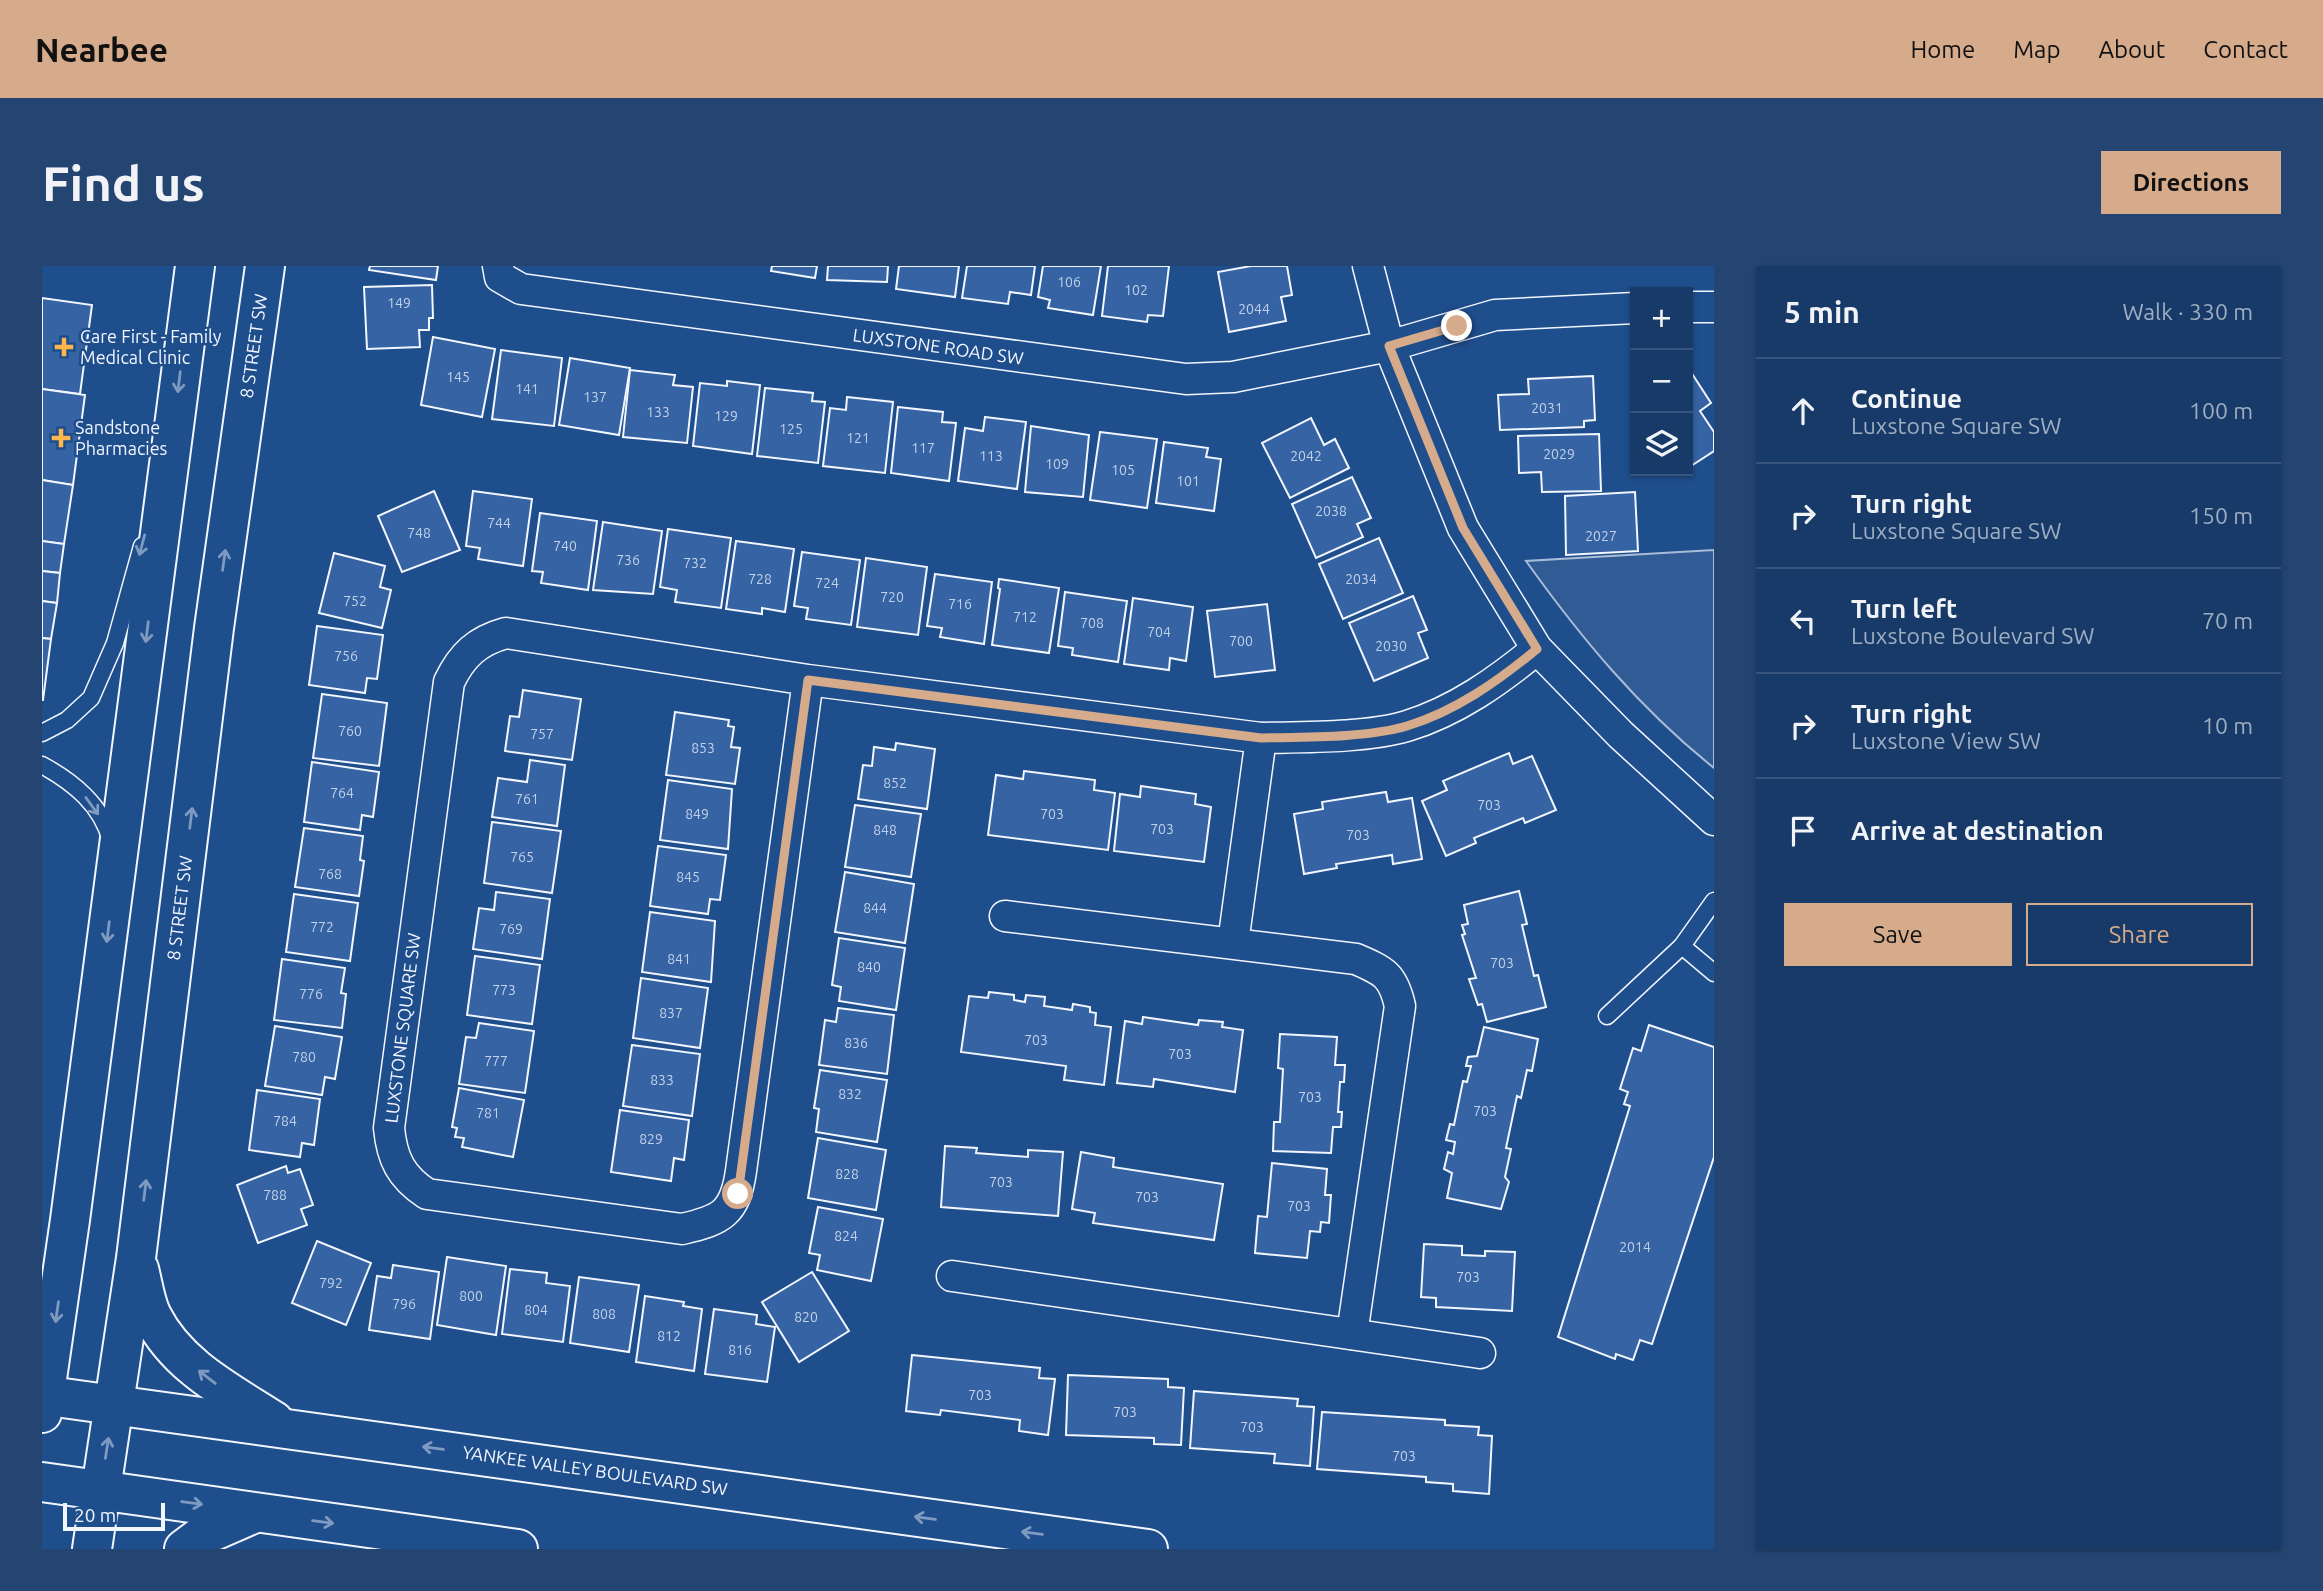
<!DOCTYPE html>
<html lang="en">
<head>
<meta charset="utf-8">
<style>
  body { margin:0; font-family:Ubuntu,sans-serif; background:#244571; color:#f1f3f6 }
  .controls { position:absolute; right:21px; top:21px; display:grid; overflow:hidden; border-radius:0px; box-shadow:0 2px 5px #0004 }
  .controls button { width:63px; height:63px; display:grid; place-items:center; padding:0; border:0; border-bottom:2px solid #36547d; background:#173a69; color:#f1f3f6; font:35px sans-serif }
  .scale { position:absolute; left:21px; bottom:18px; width:102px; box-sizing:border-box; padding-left:7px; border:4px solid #f2f6ff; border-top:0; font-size:19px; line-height:24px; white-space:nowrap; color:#f2f6ff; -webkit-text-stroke:5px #1f4e8c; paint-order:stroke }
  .stop { position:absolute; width:21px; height:21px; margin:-16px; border:5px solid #d6ab8b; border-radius:50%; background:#fff }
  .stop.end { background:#d6ab8b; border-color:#fff; box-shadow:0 2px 7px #0008 }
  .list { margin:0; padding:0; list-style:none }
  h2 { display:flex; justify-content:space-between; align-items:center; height:91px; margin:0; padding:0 28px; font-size:30px }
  h2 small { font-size:23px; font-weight:400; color:#9eadc0 }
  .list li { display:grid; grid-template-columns:46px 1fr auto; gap:21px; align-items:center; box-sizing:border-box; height:105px; padding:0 28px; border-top:2px solid #36547d }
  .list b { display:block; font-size:26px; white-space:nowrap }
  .list p { margin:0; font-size:23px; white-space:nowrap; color:#9eadc0 }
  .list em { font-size:23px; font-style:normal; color:#9eadc0 }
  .actions { display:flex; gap:14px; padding:21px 28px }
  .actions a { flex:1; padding:16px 0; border:2px solid #d6ab8b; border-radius:0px; text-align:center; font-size:24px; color:#d6ab8b }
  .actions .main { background:#d6ab8b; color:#111 }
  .icon { flex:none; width:38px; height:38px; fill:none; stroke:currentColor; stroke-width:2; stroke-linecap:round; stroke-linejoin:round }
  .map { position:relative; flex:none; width:1672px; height:1283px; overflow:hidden; border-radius:0px }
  header { display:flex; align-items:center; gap:42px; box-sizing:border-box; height:98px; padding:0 35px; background:#d6ab8b; color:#111 }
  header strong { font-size:33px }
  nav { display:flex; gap:38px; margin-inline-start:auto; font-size:24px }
  .intro { display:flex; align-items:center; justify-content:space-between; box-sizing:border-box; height:168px; padding:0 42px }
  h1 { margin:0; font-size:49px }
  .button { padding:18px 32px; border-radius:0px; background:#d6ab8b; color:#111; font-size:24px; font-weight:700 }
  main { display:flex; gap:42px; padding:0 42px }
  aside { flex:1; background:#173a69; border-radius:0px; box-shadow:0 2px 5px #0004 }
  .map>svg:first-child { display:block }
  .green { fill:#305b95; stroke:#a8bbd7; stroke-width:2 }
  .building { fill:#3563a3; stroke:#f2f6ff; stroke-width:2 }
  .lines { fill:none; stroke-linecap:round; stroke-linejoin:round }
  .lane-casing { stroke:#f2f6ff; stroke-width:19 }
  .street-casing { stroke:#f2f6ff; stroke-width:33 }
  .secondary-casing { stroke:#f2f6ff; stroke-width:42 }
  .lane { stroke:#1f4e8c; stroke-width:16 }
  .street { stroke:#1f4e8c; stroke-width:30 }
  .secondary { stroke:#1f4e8c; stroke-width:38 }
  .oneway { stroke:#7e9ac0 }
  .route { stroke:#d6ab8b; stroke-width:9 }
  .poi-dot { fill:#ffb74d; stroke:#1f4e8c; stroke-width:2.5 }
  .labels { text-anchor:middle; stroke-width:5; stroke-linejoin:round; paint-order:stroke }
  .number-label { font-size:14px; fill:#c3d1e8 }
  .poi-label { font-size:18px; fill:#f2f6ff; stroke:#1f4e8c; text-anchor:start }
  .street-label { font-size:18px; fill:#f2f6ff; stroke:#1f4e8c }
</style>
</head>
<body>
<header>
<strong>Nearbee</strong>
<nav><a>Home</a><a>Map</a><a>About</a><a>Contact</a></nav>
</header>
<div class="intro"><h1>Find us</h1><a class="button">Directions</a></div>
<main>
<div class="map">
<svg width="1672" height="1283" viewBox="0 0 1672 1283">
  <rect width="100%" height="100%" fill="#1f4e8c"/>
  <path class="green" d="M 1672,284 L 1672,502 C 1598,443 1539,372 1484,295 Z"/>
  <g class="building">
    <polygon points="328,0 396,0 394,14 327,4"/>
    <polygon points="730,0 775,0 773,12 729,5"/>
    <polygon points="786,0 846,0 845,16 785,14"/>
    <polygon points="857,0 917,0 913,31 854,23"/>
    <polygon points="925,0 993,0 989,29 968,26 966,38 920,32"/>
    <polygon points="1001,0 1059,0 1051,49 1006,42 1008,34 996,31"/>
    <polygon points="1066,0 1127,0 1121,50 1106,49 1105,56 1060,50"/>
    <polygon points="1209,0 1245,0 1250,29 1239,31 1244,55 1187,66 1176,6"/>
    <polygon points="390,19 391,52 387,52 387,64 377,64 378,81 325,83 322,21"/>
    <polygon points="0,32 50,39 38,128 0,123"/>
    <polygon points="391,71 453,83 440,151 379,139"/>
    <polygon points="459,84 520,92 512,160 450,153"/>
    <polygon points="528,92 588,102 577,169 517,159"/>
    <polygon points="1647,103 1669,137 1658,145 1672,166 1672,185 1646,202"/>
    <polygon points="588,104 633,109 631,119 651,121 645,177 581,171"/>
    <polygon points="1551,110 1553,154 1542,155 1542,161 1458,164 1456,129 1487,128 1486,113"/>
    <polygon points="685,115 718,119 710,188 651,180 658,117 685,120"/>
    <polygon points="723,122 771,127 770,135 783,136 776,197 715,190"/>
    <polygon points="0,123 43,129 31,219 0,214"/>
    <polygon points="805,131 851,136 843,207 781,200 788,142 804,144"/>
    <polygon points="856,141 901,146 900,156 914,157 907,215 849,207"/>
    <polygon points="943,151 984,156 975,223 916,215 923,162 941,165"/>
    <polygon points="1269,152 1282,179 1293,173 1307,202 1248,232 1220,177"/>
    <polygon points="989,160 1047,169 1041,231 983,226"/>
    <polygon points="1058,166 1115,173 1105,242 1048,234"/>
    <polygon points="1557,168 1559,225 1500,226 1499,206 1477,207 1476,170"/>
    <polygon points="1122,176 1166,182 1164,191 1179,193 1172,245 1114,237"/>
    <polygon points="1310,211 1329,252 1315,258 1321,271 1274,292 1250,238"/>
    <polygon points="0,214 31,219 22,278 0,275"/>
    <polygon points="392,225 418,284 360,306 336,250"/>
    <polygon points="431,225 490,233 481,300 436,293 438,282 424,280"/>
    <polygon points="1593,226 1596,285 1524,289 1523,230"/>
    <polygon points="498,247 555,255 546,324 499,317 501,306 490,305"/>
    <polygon points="561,256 620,265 611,328 551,324"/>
    <polygon points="626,263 689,272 679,342 633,336 635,324 618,321"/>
    <polygon points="1337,272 1361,327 1301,353 1277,298"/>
    <polygon points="0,275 22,278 18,307 0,305"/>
    <polygon points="694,275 752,283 743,346 720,342 720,348 684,343"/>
    <polygon points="760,286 818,294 809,359 764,353 766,342 752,340"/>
    <polygon points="292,287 343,300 338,321 349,324 340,362 277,347"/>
    <polygon points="824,292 885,301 876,369 815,361"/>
    <polygon points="0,305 18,307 15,337 0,335"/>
    <polygon points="893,308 950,316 942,378 898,371 900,362 885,360"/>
    <polygon points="957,313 1017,322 1007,387 950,379 958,323 956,322"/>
    <polygon points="1023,326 1085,335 1076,396 1030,389 1031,382 1016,380"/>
    <polygon points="1371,330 1385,364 1376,367 1386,392 1332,415 1307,357"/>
    <polygon points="1091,332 1151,341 1144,395 1128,392 1127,404 1082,398"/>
    <polygon points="0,335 15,337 9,373 0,372"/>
    <polygon points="1225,338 1233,404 1173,411 1165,345"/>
    <polygon points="275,360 341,369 335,413 325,412 323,427 267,419"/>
    <polygon points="0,372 9,373 1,434 0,434"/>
    <polygon points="481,424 539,433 530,494 463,485 468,450 477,451"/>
    <polygon points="280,428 345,437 337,500 271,492"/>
    <polygon points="633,446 687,454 686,460 692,461 689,481 698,482 693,518 624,509"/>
    <polygon points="854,477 893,483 885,543 816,533 821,499 830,500 832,481 853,484"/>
    <polygon points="1467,487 1471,498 1490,490 1514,544 1483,557 1481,552 1432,572 1434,577 1404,590 1380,535 1405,524 1401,515"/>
    <polygon points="488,494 523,499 515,560 450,551 456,512 485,516"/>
    <polygon points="270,496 337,506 331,551 320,549 318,564 262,556"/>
    <polygon points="982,505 1053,514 1052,524 1073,527 1066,584 946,569 954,509 981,513"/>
    <polygon points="626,514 690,523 686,583 618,574"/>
    <polygon points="1099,520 1154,528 1153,538 1169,541 1162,596 1072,585 1078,528 1098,531"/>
    <polygon points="1344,526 1346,536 1370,532 1380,593 1351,598 1350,589 1294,598 1295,602 1262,608 1252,548 1281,543 1280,536"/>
    <polygon points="813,539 879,548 869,611 803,601"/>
    <polygon points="450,556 519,565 510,627 442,617"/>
    <polygon points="262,562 321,570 318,594 322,595 317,630 253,621"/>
    <polygon points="616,580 684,589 678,634 668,633 666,648 608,640"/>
    <polygon points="803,606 872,618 863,677 793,666"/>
    <polygon points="1477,625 1485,658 1480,659 1492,710 1496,709 1504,741 1445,756 1440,738 1436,739 1427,713 1434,712 1420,669 1423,668 1420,659 1426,658 1422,639"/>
    <polygon points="454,626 508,633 500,693 431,683 437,642 452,644"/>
    <polygon points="252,628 316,637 308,695 244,686"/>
    <polygon points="608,646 673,655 669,716 600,706"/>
    <polygon points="797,672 863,682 854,744 797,735 799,721 790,719"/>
    <polygon points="433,690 498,699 490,758 425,749"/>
    <polygon points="240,693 303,702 299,727 304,728 300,762 232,754"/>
    <polygon points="599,712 666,722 658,782 591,772"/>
    <polygon points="947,726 972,729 972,734 983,736 984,729 1003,731 1002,740 1030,744 1031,738 1048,741 1048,746 1054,747 1053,759 1069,761 1062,819 1022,814 1024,800 919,786 927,730 946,732"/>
    <polygon points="796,742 852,749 845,808 777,799 783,754 794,756"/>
    <polygon points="1101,751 1156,759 1157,754 1181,756 1180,761 1201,764 1193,826 1112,813 1111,821 1075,817 1083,755 1100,758"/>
    <polygon points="437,757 492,765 483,827 417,818 424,771 434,772"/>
    <polygon points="1607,759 1672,781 1672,891 1610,1078 1598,1074 1591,1094 1574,1088 1573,1093 1516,1071 1588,840 1582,838 1586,826 1578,823 1591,782 1599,785"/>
    <polygon points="233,760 300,771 293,813 283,811 280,829 223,820"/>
    <polygon points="1442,761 1496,773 1490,805 1485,804 1479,832 1475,830 1464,882 1469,883 1463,911 1467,916 1459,943 1405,932 1410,907 1402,903 1406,886 1411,888 1413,876 1404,874 1408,858 1412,859 1421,815 1425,816 1429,800 1424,800 1426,791 1435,790"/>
    <polygon points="1238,768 1295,771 1293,799 1303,799 1302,816 1298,816 1296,846 1300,846 1299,861 1291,861 1289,887 1231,885 1232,856 1238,856 1241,803 1236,802"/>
    <polygon points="590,779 658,788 650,850 581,840"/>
    <polygon points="778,804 845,814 835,876 774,866 777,843 772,842"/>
    <polygon points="417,822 482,834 471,891 420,881 422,872 413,871 415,862 410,861"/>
    <polygon points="215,824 278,833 272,879 260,877 258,891 207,884"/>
    <polygon points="578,844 647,854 642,894 632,892 629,915 569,906"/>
    <polygon points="776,872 844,884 834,944 766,932"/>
    <polygon points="903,880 935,882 934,887 986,891 986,884 1021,886 1016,950 899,941"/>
    <polygon points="1039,886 1072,892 1071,901 1181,918 1172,974 1051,957 1053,947 1030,943"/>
    <polygon points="1230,897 1285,903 1283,929 1289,929 1287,957 1279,956 1278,966 1268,965 1265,992 1213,987 1216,950 1225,951"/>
    <polygon points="244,900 246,907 258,903 271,939 259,943 265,959 216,977 195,919"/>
    <polygon points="776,941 841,953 829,1015 775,1004 778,989 767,987"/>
    <polygon points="275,975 329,997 304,1059 250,1037"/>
    <polygon points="1382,978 1420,980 1420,989 1443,990 1443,985 1473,986 1470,1045 1394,1041 1394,1032 1379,1031"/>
    <polygon points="405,991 464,1000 454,1069 395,1059"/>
    <polygon points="351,999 397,1006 388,1073 327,1064 335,1010 349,1012"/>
    <polygon points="468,1003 505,1007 504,1017 528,1020 521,1076 460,1068"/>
    <polygon points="770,1006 807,1065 757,1096 720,1036"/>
    <polygon points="537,1011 597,1019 587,1086 528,1077"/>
    <polygon points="603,1030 642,1036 641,1040 660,1043 652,1105 594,1096"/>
    <polygon points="672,1043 715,1049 714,1058 733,1061 725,1116 663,1108"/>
    <polygon points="870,1089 998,1102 997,1112 1013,1113 1006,1169 977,1165 978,1154 899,1144 898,1149 864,1145"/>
    <polygon points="1026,1109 1126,1113 1126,1121 1142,1122 1139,1179 1112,1178 1112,1172 1024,1169"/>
    <polygon points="1152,1125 1256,1133 1255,1140 1272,1141 1268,1200 1232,1197 1233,1188 1148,1182"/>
    <polygon points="1280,1146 1403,1154 1403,1159 1437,1161 1436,1169 1450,1170 1447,1228 1411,1225 1411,1218 1384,1216 1384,1211 1275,1203"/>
  </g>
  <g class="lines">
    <defs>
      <g id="lane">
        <polyline points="0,467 25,454 49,432 73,377 100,280"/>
        <path d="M 0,499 C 31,516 60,539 69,575"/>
        <polyline points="1640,680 1672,707"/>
        <polyline points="1565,750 1640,680 1672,635"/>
      </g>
      <g id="street">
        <polyline points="456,0 458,11 479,23 1144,113 1191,111 1347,80 1453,49 1593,42"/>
        <polyline points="1326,0 1347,80 1421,262 1495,383 1579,469 1672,554"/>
        <polyline points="1646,41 1672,41"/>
        <path d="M 766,414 L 699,905 C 693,947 680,954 640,963 L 385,928 C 359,911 350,893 347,862 L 407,416 C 420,389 435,375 464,367 L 766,414 L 1219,472 C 1261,471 1325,472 1365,460 C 1414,445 1456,415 1495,383"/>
        <path d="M 963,650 L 1314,693 C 1342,705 1351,709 1358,740 L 1310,1068"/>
        <polyline points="1191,677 1219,472"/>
        <polyline points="910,1010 1438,1087"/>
      </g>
      <g id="secondary">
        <path d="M 97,1003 C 101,1018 103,1036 110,1050 C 135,1100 187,1126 232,1155"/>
        <polyline points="0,1129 1106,1283"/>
        <polyline points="0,1147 28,954 153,0"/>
        <polyline points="0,1216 476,1283"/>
        <polyline points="50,1283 94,992 172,362 223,0"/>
        <polyline points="142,1283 158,1271 213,1247"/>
      </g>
    </defs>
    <use href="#lane" class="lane-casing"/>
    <use href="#street" class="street-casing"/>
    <use href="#secondary" class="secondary-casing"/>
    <use href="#lane" class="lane"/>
    <use href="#street" class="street"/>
    <use href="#secondary" class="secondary"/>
  </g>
  <defs><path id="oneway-shaft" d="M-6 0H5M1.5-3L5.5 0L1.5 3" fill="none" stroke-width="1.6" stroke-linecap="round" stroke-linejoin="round" transform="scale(1.75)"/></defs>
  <g class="oneway">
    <use href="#oneway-shaft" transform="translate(137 116) rotate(97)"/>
    <use href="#oneway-shaft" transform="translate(100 279) rotate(105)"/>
    <use href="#oneway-shaft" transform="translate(182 294) rotate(-82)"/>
    <use href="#oneway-shaft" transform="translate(105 366) rotate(97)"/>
    <use href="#oneway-shaft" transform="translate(50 540) rotate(54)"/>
    <use href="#oneway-shaft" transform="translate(149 552) rotate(-83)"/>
    <use href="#oneway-shaft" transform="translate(66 666) rotate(97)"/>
    <use href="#oneway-shaft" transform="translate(103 924) rotate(-83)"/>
    <use href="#oneway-shaft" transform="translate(15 1046) rotate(98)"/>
    <use href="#oneway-shaft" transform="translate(165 1111) rotate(-142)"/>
    <use href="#oneway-shaft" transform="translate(65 1182) rotate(-81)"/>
    <use href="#oneway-shaft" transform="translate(391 1182) rotate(-172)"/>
    <use href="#oneway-shaft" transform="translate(150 1237) rotate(8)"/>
    <use href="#oneway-shaft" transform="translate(883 1252) rotate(-172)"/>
    <use href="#oneway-shaft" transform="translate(281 1256) rotate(8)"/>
    <use href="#oneway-shaft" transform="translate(990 1267) rotate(-172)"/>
  </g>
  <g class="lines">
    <path class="route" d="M 696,928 L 766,414 L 1219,472 C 1261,471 1325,472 1365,460 C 1414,445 1456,415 1495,383 L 1421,262 L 1347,80 L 1415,60"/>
  </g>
  <g class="poi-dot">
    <path d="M18.5 70.5h7v7h7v7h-7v7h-7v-7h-7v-7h7z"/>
    <path d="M15.5 161.5h7v7h7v7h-7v7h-7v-7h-7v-7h7z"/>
  </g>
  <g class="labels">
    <g class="number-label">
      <text x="1027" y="21">106</text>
      <text x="1094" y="29">102</text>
      <text x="357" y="42">149</text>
      <text x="1212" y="48">2044</text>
      <text x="416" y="116">145</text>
      <text x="485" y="128">141</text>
      <text x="553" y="136">137</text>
      <text x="1505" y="147">2031</text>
      <text x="616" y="151">133</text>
      <text x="684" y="155">129</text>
      <text x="749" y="168">125</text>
      <text x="816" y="177">121</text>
      <text x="881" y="187">117</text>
      <text x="1517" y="193">2029</text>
      <text x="949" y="195">113</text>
      <text x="1264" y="195">2042</text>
      <text x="1015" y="203">109</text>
      <text x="1081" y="209">105</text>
      <text x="1146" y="220">101</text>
      <text x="1289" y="250">2038</text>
      <text x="457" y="262">744</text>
      <text x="377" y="272">748</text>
      <text x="1559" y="275">2027</text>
      <text x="523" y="285">740</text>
      <text x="586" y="299">736</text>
      <text x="653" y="302">732</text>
      <text x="718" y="318">728</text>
      <text x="1319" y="318">2034</text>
      <text x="785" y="322">724</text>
      <text x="850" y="336">720</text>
      <text x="313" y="340">752</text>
      <text x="918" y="343">716</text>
      <text x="983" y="356">712</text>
      <text x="1050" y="362">708</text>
      <text x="1117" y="371">704</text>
      <text x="1199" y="380">700</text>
      <text x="1349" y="385">2030</text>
      <text x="304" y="395">756</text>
      <text x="308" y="470">760</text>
      <text x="500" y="473">757</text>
      <text x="661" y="487">853</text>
      <text x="853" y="522">852</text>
      <text x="300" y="532">764</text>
      <text x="485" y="538">761</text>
      <text x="1447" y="544">703</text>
      <text x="655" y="553">849</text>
      <text x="1010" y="553">703</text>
      <text x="1120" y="568">703</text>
      <text x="843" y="569">848</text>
      <text x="1316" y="574">703</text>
      <text x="480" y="596">765</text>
      <text x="288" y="613">768</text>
      <text x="646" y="616">845</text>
      <text x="833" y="647">844</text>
      <text x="280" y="666">772</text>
      <text x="469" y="668">769</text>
      <text x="637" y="698">841</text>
      <text x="1460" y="702">703</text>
      <text x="827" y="706">840</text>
      <text x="462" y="729">773</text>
      <text x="269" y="733">776</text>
      <text x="629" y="752">837</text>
      <text x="994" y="779">703</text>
      <text x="814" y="782">836</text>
      <text x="1138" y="793">703</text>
      <text x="262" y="796">780</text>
      <text x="454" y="800">777</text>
      <text x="620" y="819">833</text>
      <text x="808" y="833">832</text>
      <text x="1268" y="836">703</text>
      <text x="1443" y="850">703</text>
      <text x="446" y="852">781</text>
      <text x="243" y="860">784</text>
      <text x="609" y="878">829</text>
      <text x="805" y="913">828</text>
      <text x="959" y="921">703</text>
      <text x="233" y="934">788</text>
      <text x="1105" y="936">703</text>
      <text x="1257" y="945">703</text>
      <text x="804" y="975">824</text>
      <text x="1593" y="986">2014</text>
      <text x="1426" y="1016">703</text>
      <text x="289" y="1022">792</text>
      <text x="429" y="1035">800</text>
      <text x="362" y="1043">796</text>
      <text x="494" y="1049">804</text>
      <text x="562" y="1053">808</text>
      <text x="764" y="1056">820</text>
      <text x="627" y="1075">812</text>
      <text x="698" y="1089">816</text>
      <text x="938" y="1134">703</text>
      <text x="1083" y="1151">703</text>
      <text x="1210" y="1166">703</text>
      <text x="1362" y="1195">703</text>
    </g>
    <g class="poi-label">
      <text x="38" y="77">Care First - Family<tspan x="38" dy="21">Medical Clinic</tspan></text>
      <text x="33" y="168">Sandstone<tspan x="33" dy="21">Pharmacies</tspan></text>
    </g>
    <g class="street-label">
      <text transform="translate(212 80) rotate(-82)" y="6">8 STREET SW</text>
      <text transform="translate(896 81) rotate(8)" y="6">LUXSTONE ROAD SW</text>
      <text transform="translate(138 642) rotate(-83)" y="6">8 STREET SW</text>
      <text transform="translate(361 762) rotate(-83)" y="6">LUXSTONE SQUARE SW</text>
      <text transform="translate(553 1205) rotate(8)" y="6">YANKEE VALLEY BOULEVARD SW</text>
    </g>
  </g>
</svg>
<div class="controls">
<button>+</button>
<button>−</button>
<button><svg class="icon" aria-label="layers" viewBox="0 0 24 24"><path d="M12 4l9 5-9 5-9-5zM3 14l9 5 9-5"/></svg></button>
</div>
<div class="scale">20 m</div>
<div class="stop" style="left:696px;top:928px"></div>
<div class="stop end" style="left:1415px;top:60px"></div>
</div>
<aside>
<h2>5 min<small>Walk · 330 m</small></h2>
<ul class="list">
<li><svg class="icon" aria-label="ahead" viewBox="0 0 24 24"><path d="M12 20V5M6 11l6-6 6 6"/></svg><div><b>Continue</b><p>Luxstone Square SW</p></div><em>100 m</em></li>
<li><svg class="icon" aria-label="right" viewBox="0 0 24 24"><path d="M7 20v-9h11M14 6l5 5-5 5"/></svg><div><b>Turn right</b><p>Luxstone Square SW</p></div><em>150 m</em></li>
<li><svg class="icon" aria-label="left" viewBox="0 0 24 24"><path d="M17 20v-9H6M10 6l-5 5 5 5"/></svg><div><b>Turn left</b><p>Luxstone Boulevard SW</p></div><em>70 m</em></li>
<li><svg class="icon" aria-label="right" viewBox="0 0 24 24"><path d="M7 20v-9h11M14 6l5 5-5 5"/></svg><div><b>Turn right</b><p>Luxstone View SW</p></div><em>10 m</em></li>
<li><svg class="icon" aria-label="arrive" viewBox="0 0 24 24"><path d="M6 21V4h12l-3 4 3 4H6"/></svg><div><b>Arrive at destination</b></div></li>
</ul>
<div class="actions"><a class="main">Save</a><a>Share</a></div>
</aside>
</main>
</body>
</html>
